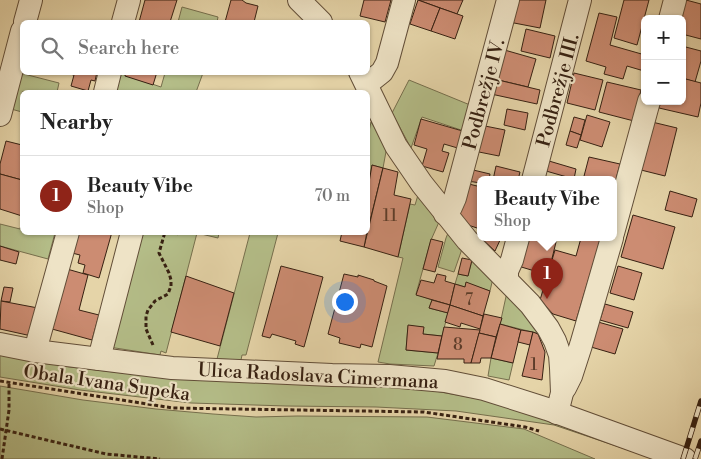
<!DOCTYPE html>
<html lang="en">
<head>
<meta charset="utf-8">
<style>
  body { margin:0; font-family:"Libre Bodoni",serif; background:#f6f6f6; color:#222 }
  .controls { position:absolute; right:15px; top:15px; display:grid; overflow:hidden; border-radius:8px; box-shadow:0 1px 4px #0004 }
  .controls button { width:45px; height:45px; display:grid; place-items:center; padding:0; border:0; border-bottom:1px solid #e0e0e0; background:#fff; color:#222; font:25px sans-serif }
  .you { position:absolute; left:344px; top:301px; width:18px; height:18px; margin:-12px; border:4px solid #fff; border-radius:50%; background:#1a73e8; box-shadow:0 0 0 8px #1a73e833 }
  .badge { display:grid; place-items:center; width:32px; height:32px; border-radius:50%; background:#8f2418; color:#fff; font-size:16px; font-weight:700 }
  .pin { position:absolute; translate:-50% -41px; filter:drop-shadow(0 1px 2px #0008) }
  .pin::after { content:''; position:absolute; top:26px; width:18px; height:15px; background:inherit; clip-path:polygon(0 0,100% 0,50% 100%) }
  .popup { position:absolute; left:477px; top:176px; width:140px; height:65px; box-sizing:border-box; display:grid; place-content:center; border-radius:8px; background:#fff; filter:drop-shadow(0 1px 4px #0005); font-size:16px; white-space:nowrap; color:#767676 }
  .popup b { font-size:19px; color:#222 }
  .popup::after { content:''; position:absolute; left:50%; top:100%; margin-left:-10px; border:10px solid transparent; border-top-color:#fff }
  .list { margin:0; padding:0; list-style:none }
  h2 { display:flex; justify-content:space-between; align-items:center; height:65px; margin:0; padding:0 20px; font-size:21px }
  h2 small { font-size:16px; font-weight:400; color:#767676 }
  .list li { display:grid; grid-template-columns:32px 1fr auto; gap:15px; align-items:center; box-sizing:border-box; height:80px; padding:0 20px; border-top:1px solid #e0e0e0 }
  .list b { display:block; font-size:19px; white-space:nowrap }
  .list p { margin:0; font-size:16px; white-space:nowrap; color:#767676 }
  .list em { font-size:16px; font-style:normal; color:#767676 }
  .icon { flex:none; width:28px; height:28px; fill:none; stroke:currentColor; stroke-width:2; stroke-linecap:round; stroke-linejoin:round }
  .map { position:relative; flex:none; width:701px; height:459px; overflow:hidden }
  .search { position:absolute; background:#fff; box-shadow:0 1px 4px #0004; left:20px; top:20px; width:350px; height:55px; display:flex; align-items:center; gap:12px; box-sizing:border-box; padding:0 18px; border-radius:8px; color:#767676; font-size:19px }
  .panel { position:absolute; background:#fff; box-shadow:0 1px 4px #0004; left:20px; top:90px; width:350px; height:145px; border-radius:8px }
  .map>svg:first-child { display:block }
  .green { fill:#b4bd88; stroke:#766f4d }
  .building { fill:#cc8c72; stroke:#372112 }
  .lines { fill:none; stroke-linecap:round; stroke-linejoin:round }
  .minor-casing { stroke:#624e38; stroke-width:24 }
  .path { stroke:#372112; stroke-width:3; stroke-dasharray:4 2.5; stroke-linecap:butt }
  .minor { stroke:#eee3c6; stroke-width:22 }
  .rail-casing { stroke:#372112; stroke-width:5.5 }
  .rail { stroke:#eee3c6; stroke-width:4; stroke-dasharray:11; stroke-linecap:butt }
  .labels { text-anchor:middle; stroke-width:4.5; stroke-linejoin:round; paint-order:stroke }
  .number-label { font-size:16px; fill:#5c3c2a }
  .street-label { font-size:19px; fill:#372112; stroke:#eee3c6 }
</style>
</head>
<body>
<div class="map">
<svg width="701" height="459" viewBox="0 0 701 459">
  <rect width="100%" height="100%" fill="#e5d4a8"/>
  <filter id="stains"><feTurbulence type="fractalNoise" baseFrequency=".004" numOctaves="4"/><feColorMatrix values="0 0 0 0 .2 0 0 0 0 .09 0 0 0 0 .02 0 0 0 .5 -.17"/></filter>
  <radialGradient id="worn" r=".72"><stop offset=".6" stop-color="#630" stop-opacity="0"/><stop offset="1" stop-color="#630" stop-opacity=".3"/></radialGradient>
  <g class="green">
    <polygon points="182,7 218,17 217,22 178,22"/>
    <polygon points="20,73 59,83 57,92 22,92 22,112 11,109"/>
    <polygon points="119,73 161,87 165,73 203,73 196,92 114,92"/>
    <polygon points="409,80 475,107 467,132 422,117 411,148 392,113"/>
    <polygon points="371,122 387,146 383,168 372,165 368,188 368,136"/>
    <polygon points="418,195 439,222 431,240 416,294 432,300 429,308 448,313 442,336 423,334 423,327 408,326 406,350 438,353 434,366 390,364 378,362 403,258 398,257 410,204 415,205"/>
    <polygon points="22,219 22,232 55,233 48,259 0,246 0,224 20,229"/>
    <polygon points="140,233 219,233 218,238 197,233 166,353 161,351 160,355 109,347"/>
    <polygon points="250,233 278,233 246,355 242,355 241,360 217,359"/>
    <polygon points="448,233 462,249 454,272 438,267 446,238"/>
    <polygon points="472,260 493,278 490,291 466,283 465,287 455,284 458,274 468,276"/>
    <polygon points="507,292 544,335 500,324"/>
    <polygon points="0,355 70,367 114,372 176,378 402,385 501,403 643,455 554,425 456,411 376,407 286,406 191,403 80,390 0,377"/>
    <polygon points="491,358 513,363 509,380 488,376"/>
    <polygon points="0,386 83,400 156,409 213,414 256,417 297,416 427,417 524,429 595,459 0,459"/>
  </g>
  <g class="building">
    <polygon points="145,0 177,0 170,22 139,22"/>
    <polygon points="231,0 242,0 246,3 258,6 254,22 225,22"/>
    <polygon points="364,0 391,0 385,22 360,16"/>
    <polygon points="418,0 463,0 457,14"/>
    <polygon points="418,0 440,8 431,31 410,24"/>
    <polygon points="513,0 546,0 540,28 509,22"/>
    <polygon points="624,0 649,0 637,45 614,38"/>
    <polygon points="686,0 701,4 701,39 682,34 682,19 681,19"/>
    <polygon points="440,8 463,16 455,39 431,31"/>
    <polygon points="599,13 617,17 610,45 645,55 644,71 627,66 623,79 604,74 606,67 586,61"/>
    <polygon points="526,29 555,36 550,58 521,51"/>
    <polygon points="682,46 701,51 701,61 695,82 682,78"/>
    <polygon points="501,49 536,59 528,87 494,79"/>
    <polygon points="97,72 95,81 91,80 88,91 71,86 74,75 64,73"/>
    <polygon points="126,72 157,72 153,85 125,76"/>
    <polygon points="574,73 603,80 595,110 567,103"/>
    <polygon points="682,78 701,83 701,103 698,117 659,108 661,101 682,101"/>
    <polygon points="494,79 540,90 537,104 491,94"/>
    <polygon points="607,82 641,90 634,121 599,112"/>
    <polygon points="507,109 528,113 525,130 504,125"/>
    <polygon points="587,115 610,122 602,147 580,140"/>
    <polygon points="574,117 585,120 581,135 570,131"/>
    <polygon points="421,119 466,132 461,149 444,144 442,151 449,153 443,172 422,166 427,149 414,145"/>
    <polygon points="652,122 677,128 665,176 641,170"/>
    <polygon points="480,125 505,130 499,156 474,151"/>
    <polygon points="570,131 581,135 577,148 566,145"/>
    <polygon points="6,141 22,145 22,180 0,174 0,164"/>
    <polygon points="589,157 620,164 613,191 613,180 583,180"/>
    <polygon points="549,161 576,169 574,179 546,171"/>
    <polygon points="372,165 383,168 369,225 368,224 368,188"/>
    <polygon points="496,166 520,172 518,180 493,180"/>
    <polygon points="383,168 398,172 394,195 411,199 398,257 364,247"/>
    <polygon points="469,169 490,174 489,180 481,180 481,183 467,181"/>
    <polygon points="0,174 22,180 22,216 0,209"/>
    <polygon points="465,183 481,187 481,237 479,236 480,229 468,225 459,213"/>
    <polygon points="670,191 697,199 692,217 665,210"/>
    <polygon points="633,215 675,227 663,269 621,257"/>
    <polygon points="78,232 86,234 86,232 112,232 99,278 83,273 85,265 78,263 80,255 72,253"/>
    <polygon points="342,232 367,232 364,247 340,241"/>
    <polygon points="481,238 501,238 495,251"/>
    <polygon points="526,238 557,238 548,275 518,266"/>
    <polygon points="581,238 601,238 576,321 553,314 540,300 555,250 576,256"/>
    <polygon points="431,239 443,242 435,272 423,269"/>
    <polygon points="0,246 19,252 16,264 0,260"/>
    <polygon points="462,258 472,260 468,276 458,274"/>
    <polygon points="281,266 323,277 304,347 295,344 296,341 272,334 270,338 262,336"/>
    <polygon points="618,266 642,273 634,300 610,293"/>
    <polygon points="67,269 88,275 79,310 99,315 92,340 52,329"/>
    <polygon points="344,274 358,277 358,275 374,280 374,281 387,286 372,347 361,344 360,348 339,343 340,338 328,334"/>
    <polygon points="437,274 446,276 445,281 455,284 450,305 416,295 421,280 434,283"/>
    <polygon points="186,276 234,293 220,346 171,332"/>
    <polygon points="466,282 490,291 483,316 450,305 455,284 465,287"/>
    <polygon points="4,287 13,288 10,302 1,301"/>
    <polygon points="432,300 450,305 448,313 429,308"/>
    <polygon points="1,301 38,308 33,332 27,335 0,329"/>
    <polygon points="605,304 633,312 628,328 600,320"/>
    <polygon points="450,305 483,316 480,329 461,323 460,327 445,322"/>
    <polygon points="484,314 502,318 496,337 479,333"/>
    <polygon points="598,322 623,329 615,354 591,347"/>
    <polygon points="500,324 521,330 513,363 491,358"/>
    <polygon points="408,325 424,327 423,334 442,336 438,353 406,350"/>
    <polygon points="444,327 480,330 471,363 464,363 464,359 437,359"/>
    <polygon points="521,330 533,332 530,345 518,342"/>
    <polygon points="533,332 538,334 545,352 542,380 522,376"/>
    <polygon points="479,333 496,337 491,358 481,358 480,363 471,363"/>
  </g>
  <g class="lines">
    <defs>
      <g id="minor">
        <polyline points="299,0 321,22"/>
        <polyline points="670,19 675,0"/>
        <polyline points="25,22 31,0"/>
        <polyline points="123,22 129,0"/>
        <polyline points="360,72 396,146 422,184 467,240 530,304 548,328 555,341 560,355 561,368 562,393 557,413"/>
        <polyline points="367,84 382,72 387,63 404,0"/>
        <polyline points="105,92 110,72"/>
        <polyline points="0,115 22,31"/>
        <polyline points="533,180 580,0"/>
        <polyline points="445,214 451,207 455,198 508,0"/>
        <polyline points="613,233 649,101"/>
        <polyline points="507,280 507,271 512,260 518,238"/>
        <polyline points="0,344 35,351 172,368 332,375 389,376 445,381 484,389 547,409 685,459"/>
        <polyline points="35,351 68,232"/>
        <polyline points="99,359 132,232"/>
        <polyline points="565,388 571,376 581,345 612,238"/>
      </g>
    </defs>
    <use href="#minor" class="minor-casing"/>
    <g class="path">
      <polyline points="175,232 179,234 180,232"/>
      <polyline points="153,345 146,329 146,316 148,310 155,301 168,294 171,286 171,280 169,273 159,253 165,232"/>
      <polyline points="0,381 173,408 424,412 525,427 539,431"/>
      <polyline points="0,429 106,454 160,459"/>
      <polyline points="2,459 9,410 9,383"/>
    </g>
    <use href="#minor" class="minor"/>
    <defs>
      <g id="rail">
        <polyline points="683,459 701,401"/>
        <polyline points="695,459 701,441"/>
      </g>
    </defs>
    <use href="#rail" class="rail-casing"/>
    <use href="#rail" class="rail"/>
  </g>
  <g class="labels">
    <g class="number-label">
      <text x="390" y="221">11</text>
      <text x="469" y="305">7</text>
      <text x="458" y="350">8</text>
      <text x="534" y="370">1</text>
    </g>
    <g class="street-label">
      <text transform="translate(557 90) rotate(-75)" y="7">Podbrežje III.</text>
      <text transform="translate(483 94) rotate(-75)" y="7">Podbrežje IV.</text>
      <text transform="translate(318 375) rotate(3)" y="7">Ulica Radoslava Cimermana</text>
      <text transform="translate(107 382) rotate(8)" y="7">Obala Ivana Supeka</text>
    </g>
  </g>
  <rect width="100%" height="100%" filter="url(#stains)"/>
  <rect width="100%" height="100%" fill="url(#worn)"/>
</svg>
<div class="controls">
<button>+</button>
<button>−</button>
</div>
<div class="you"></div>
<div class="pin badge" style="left:547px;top:299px">1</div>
<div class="popup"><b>Beauty Vibe</b>Shop</div>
<div class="search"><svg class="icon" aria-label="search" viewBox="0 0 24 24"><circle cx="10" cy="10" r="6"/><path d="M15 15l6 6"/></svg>Search here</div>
<section class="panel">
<h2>Nearby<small></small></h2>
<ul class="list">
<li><span class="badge">1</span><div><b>Beauty Vibe</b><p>Shop</p></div><em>70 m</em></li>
</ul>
</section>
</div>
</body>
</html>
